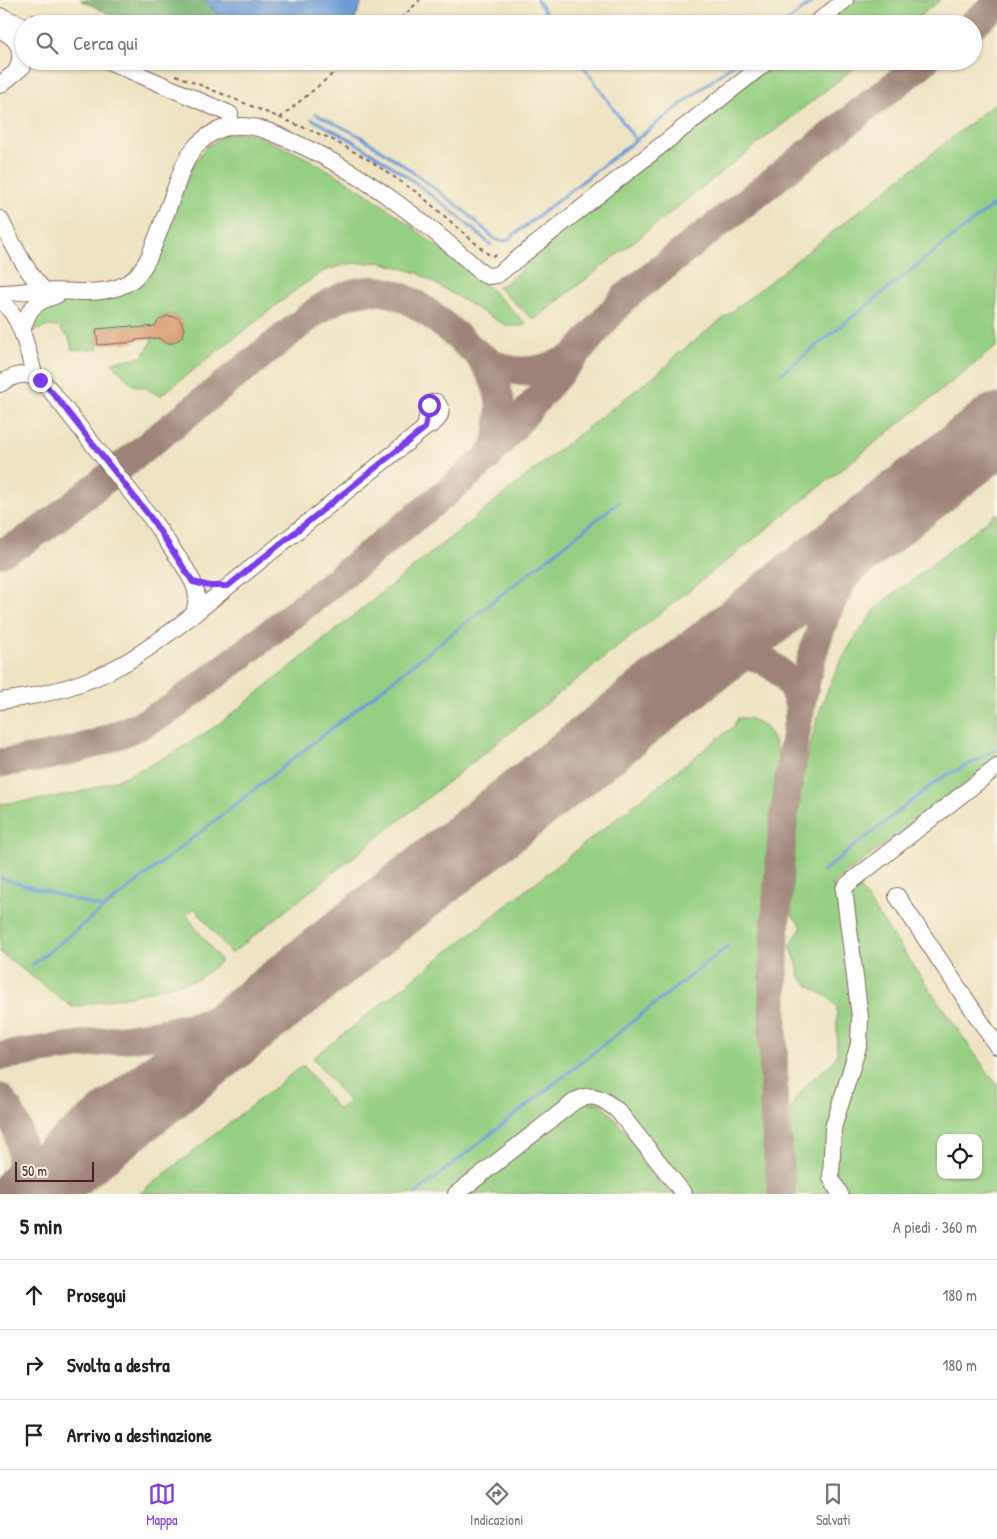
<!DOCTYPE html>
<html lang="it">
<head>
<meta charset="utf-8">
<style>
  body { margin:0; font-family:"Patrick Hand",sans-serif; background:#f6f6f6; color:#222 }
  .controls { position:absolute; right:15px; bottom:15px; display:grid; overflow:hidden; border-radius:10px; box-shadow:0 1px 4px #0004 }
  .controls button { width:45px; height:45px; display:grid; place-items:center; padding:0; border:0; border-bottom:1px solid #e0e0e0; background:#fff; color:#222; font:25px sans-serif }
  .scale { position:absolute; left:15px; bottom:12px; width:79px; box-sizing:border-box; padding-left:5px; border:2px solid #4a1f2b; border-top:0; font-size:14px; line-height:18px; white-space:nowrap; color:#4a1f2b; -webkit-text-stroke:4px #fcf5e5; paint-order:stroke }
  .stop { position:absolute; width:15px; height:15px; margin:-11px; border:4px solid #7c3aed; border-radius:50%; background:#fff }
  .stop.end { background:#7c3aed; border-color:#fff; box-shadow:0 1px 5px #0008 }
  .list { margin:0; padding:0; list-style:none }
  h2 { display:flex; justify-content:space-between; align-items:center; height:65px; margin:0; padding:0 20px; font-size:21px }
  h2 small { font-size:16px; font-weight:400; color:#767676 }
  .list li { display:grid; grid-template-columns:32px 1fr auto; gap:15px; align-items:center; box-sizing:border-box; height:70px; padding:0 20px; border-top:1px solid #e0e0e0 }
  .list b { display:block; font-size:19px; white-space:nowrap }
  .list em { font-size:16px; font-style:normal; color:#767676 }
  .icon { flex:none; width:28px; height:28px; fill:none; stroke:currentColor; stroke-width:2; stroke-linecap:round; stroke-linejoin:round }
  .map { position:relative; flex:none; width:997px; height:1194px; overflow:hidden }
  .search { position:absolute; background:#fff; box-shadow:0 1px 4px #0004; left:15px; right:15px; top:15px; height:55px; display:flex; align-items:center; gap:12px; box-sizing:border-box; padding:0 18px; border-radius:28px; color:#767676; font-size:19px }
  .sheet { height:275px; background:#fff }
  nav { display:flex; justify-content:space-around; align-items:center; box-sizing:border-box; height:70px; border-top:1px solid #e0e0e0; background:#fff; font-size:14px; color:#767676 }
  nav a { display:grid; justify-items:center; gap:2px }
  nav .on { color:#7c3aed }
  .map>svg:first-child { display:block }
  .green { fill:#96cf83; stroke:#707757; fill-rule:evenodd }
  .forest { fill:#78b271; stroke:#61684e }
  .water { fill:#6d9bd5; stroke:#5c5d80 }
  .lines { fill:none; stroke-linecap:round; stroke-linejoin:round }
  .stream { stroke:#6d9bd5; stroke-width:3 }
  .taxiway { stroke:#9c8278; stroke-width:29 }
  .runway { stroke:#9c8278; stroke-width:71 }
  .building { fill:#d69568 }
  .minor-casing { stroke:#836461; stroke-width:18 }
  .path { stroke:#836461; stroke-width:2; stroke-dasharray:4 4; stroke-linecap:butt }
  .minor { stroke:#fff; stroke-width:16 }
  .route { stroke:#7c3aed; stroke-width:6 }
</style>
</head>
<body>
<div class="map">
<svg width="997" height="1194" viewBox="0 0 997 1194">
  <rect width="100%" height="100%" fill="#fcf5e5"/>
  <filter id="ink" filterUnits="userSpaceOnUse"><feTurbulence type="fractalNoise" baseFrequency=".02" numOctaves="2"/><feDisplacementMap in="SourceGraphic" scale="10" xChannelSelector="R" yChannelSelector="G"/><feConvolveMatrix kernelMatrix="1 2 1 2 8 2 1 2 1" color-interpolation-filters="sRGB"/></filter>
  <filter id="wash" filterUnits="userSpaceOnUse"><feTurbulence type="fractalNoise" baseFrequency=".0096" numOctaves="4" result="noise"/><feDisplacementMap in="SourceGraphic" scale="20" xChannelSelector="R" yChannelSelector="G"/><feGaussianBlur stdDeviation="1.12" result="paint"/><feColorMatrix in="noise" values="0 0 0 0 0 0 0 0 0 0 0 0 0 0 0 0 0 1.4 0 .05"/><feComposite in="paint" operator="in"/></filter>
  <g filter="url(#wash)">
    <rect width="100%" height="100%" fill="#eee4c4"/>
    <g class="green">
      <polygon points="852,0 940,0 910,24 822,24"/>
      <polygon points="774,61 863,61 534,320 497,287 506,283 533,259 533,252"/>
      <path d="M 997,102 L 997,346 L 231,954 L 195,908 L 186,915 L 221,961 L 199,979 L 134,995 L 72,1007 L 0,952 L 0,804 C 25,801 52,799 76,793 C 132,778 181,751 227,718 L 555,453 L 669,364 L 673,358 Z"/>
      <path d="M 249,133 C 318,158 377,198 434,244 C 452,258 471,272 488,287 C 501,299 514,312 526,324 L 522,326 L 508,326 L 489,316 L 418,273 L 380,262 L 346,264 L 324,271 L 301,286 L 160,396 L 146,388 L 133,385 L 111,362 L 142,357 L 151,343 L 151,339 L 158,337 C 162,341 166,344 172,343 C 198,339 175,295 155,326 L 134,328 L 133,326 L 96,329 L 98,349 L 72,350 L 69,338 L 58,327 L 49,326 L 29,333 L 31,315 L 50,302 L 68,299 L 145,277 L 156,261 L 194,163 L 206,147 L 227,134 Z"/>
      <path d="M 997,513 L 997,759 L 833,884 L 840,907 L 855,1031 L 838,1093 L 834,1194 L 796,1194 L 793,1172 L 790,1110 L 795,1100 L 806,1085 L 831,1064 L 837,1055 L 837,1007 L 827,997 L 812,988 L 800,978 L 797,963 L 790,945 L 802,927 L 791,914 C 795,819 803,707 862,628 C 867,621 872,613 878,607 C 889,596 904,586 917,577 C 944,555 970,534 997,513 Z"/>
      <path d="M 738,718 C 768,716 778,743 780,768 L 765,908 L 762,957 L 762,1021 L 764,1103 L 771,1194 L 689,1194 L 620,1105 L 567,1100 L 448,1194 L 139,1194 L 303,1065 L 338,1110 L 348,1101 L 313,1058 L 734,726 Z"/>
      <path d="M 856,883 L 990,1076 L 997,1084 L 997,1194 L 844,1194 L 835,1171 L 837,1132 L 861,1059 L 849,898 ZM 941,1138 L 978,1138 L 978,1175 L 941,1175 Z"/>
      <polygon points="580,1101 604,1106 677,1194 463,1194"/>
    </g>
    <polygon class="forest" points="80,0 203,0 228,24 131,24"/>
    <polygon class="water" points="203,0 363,0 353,24 228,24"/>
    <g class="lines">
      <g class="stream">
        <polyline points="537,0 554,24"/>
        <polyline points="784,24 815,0"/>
        <polyline points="580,61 636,141"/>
        <polyline points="316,114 360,136 403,165 462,209 496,240 506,241 737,61"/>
        <path d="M 312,119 C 326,127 342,134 356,143 C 404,172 449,207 491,245"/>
        <polyline points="782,373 997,202"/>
        <path d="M 823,871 L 937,781 C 957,768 979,762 997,748"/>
        <polyline points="0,878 104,908 619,502"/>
        <polyline points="32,965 104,908"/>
        <polyline points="415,1194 728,946"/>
      </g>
      <g class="taxiway">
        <polyline points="973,24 997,4"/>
        <path d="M 480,357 C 504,389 503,409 496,447"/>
        <path d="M 0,553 L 21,543 L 45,527 L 314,313 C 376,269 410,296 459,338 C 474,351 488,364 507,369 C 531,375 552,367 573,357"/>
        <path d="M 682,678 C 694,669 708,657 722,655 C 761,648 795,675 800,712"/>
        <polyline points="0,763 43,757 77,749 100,742 141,725 172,708 238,658 451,489 486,459 624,298 925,61"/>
        <polyline points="0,1056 157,1034 203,1024 256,1002 320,964"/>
        <path d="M 0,1098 C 23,1125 27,1162 13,1194"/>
        <path d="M 782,1194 C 779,1167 776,1139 774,1111 C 773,1089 774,1066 773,1043 C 772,945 778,848 793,750 C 802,696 811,641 837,591 C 856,552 887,521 917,492"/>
      </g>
      <polyline class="runway" points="28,1194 997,429"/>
    </g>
    <g id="blocks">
      <polygon class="building" points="167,316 176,317 180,320 184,328 182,337 174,343 165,343 159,338 135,340 135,342 98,345 96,329 133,326 134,328 155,326 159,320"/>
    </g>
  </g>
  <g filter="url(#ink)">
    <use href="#blocks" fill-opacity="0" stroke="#836461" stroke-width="1"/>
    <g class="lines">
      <defs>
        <g id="minor">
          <polyline points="0,16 24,26"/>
          <polyline points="815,24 845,0"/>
          <path d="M 0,30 C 20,39 25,52 16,72"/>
          <polyline points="108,61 230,114"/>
          <polyline points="0,85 23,66"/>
          <path d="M 0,219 C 13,244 25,271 45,291"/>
          <path d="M 0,293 C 15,293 31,290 46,291 C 72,291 110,297 132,280 C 139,275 144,266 148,259 C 157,238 165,216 173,195 C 179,178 185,157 198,144 C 210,133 222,126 239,126 C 256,125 274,133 289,140 C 361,171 425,221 483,274 L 488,276 L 497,275 L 768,61"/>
          <path d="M 0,300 C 23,318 27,350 35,377"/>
          <path d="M 22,332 C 28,308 34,302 57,295"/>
          <path d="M 0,384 C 19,372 29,371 47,386 L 151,518 L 184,566 L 193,582 L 196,591 L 197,598 L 194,614 C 170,632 147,651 121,665 C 84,686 42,696 0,701"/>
          <path d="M 194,614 L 425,428 C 436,423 447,413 436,402 L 431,403 L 429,405 L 425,428"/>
          <polyline points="897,896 997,1046"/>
          <path d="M 456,1194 L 575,1101 C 592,1091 604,1099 618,1111 L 684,1194"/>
          <polyline points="840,1194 831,1178 833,1128 859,1044 860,1017 844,889 848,884 997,767"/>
        </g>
      </defs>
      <use href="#minor" class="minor-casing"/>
      <g class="path">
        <polyline points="32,15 54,24"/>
        <polyline points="395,24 420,0"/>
        <polyline points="794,24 804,16"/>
        <polyline points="176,75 329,138 369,160 419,194 488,254 493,256 499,255"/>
        <polyline points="280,118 348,61"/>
      </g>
      <use href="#minor" class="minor"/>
    </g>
  </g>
  <g class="lines" filter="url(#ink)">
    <polyline class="route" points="40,380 52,392 151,518 193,582 210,586 228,586 425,428 429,405"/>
  </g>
</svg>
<div class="controls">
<button><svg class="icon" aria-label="locate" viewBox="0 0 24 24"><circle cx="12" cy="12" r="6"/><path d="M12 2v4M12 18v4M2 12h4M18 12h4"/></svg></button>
</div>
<div class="scale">50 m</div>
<div class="stop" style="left:429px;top:405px"></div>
<div class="stop end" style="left:40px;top:380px"></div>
<div class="search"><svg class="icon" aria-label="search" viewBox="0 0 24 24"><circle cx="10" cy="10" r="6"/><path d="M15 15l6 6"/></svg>Cerca qui</div>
</div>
<section class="sheet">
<h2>5 min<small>A piedi · 360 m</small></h2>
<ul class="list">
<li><svg class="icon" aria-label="ahead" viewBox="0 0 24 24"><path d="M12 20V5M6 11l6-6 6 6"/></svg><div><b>Prosegui</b></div><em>180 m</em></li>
<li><svg class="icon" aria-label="right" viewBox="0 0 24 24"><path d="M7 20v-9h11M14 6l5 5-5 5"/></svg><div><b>Svolta a destra</b></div><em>180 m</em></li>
<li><svg class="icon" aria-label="arrive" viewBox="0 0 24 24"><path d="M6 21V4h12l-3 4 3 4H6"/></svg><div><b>Arrivo a destinazione</b></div></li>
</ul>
</section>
<nav>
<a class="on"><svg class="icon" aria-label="map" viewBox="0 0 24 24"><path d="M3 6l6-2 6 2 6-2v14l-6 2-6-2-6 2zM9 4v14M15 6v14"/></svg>Mappa</a>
<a><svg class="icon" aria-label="directions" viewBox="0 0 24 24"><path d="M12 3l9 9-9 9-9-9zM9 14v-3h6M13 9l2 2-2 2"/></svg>Indicazioni</a>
<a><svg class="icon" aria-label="saved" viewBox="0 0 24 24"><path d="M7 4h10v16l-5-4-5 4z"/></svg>Salvati</a>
</nav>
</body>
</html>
